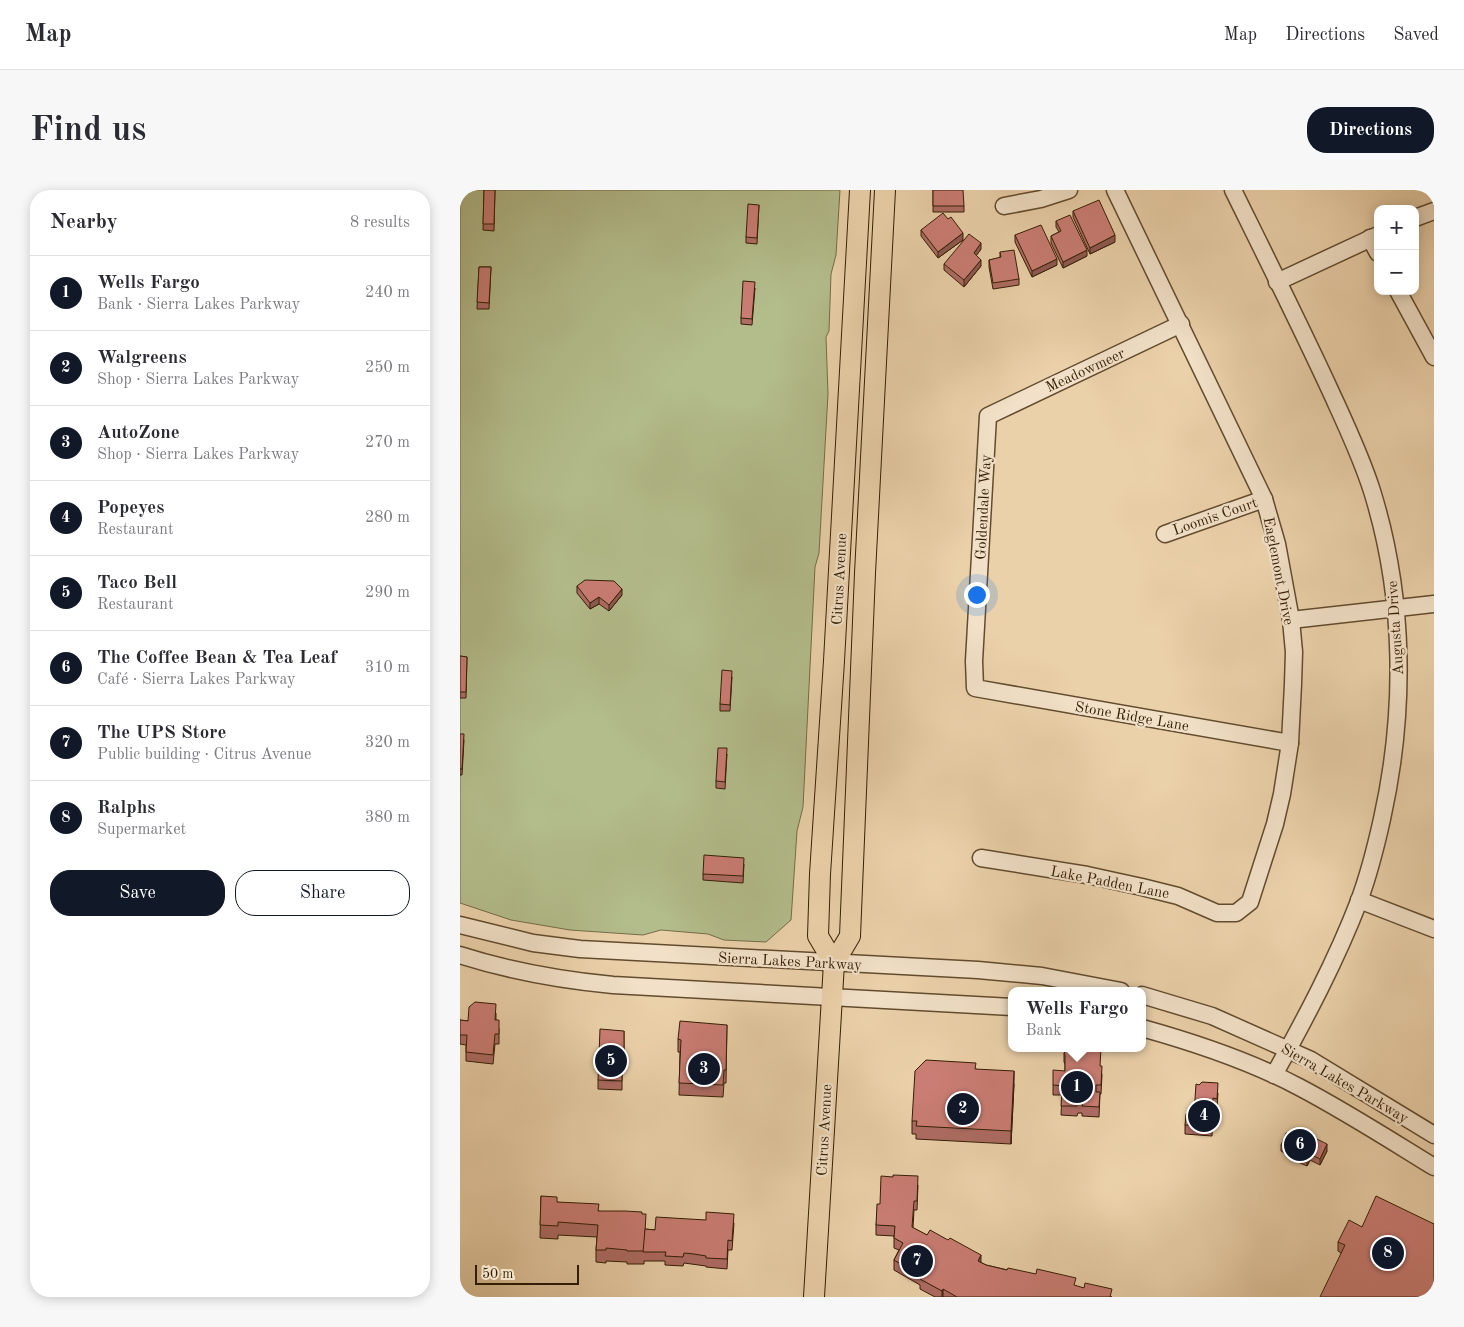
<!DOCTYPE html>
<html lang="en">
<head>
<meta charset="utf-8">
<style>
  body { margin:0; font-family:"Old Standard TT",serif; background:#f7f7f7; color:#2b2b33 }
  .controls { position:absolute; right:15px; top:15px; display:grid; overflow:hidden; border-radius:10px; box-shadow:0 2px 12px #0003 }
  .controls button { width:45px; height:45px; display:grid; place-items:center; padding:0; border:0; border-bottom:1px solid #e1e1e2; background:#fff; color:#2b2b33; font:25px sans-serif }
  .scale { position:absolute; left:15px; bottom:12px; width:104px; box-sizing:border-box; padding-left:5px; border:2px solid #341e04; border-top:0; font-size:14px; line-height:18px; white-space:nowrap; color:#341e04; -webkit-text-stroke:4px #f2e1c8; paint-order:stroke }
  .you { position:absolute; left:516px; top:404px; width:18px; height:18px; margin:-12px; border:4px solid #fff; border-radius:50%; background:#1a73e8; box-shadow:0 0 0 8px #1a73e833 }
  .badge { display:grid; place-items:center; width:32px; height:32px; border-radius:50%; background:#111827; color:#fff; font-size:16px; font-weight:700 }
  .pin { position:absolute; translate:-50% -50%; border:2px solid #fff; box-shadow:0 1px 5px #0006 }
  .popup { position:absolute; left:548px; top:797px; width:138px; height:65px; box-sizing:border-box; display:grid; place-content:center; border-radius:10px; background:#fff; filter:drop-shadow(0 1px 4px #0005); font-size:16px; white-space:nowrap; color:#7c7c81 }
  .popup b { font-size:19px; color:#2b2b33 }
  .popup::after { content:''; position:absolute; left:50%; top:100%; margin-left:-10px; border:10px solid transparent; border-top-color:#fff }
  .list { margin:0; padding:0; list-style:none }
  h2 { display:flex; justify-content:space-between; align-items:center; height:65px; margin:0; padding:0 20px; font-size:21px }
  h2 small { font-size:16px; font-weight:400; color:#7c7c81 }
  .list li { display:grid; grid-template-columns:32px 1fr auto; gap:15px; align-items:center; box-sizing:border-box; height:75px; padding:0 20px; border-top:1px solid #e1e1e2 }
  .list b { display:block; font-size:19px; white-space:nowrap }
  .list p { margin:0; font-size:16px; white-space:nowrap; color:#7c7c81 }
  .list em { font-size:16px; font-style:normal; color:#7c7c81 }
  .actions { display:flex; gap:10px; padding:15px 20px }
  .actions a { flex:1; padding:11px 0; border:1px solid #111827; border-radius:20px; text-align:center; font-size:18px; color:#111827 }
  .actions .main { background:#111827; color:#fff }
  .map { position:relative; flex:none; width:974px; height:1107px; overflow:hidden; border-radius:20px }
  header { display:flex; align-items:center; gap:30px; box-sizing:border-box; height:70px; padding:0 25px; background:#fff; border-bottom:1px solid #e1e1e2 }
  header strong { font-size:24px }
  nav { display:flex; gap:28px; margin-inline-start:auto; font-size:18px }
  .intro { display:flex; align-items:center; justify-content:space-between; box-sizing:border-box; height:120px; padding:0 30px }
  h1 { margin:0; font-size:35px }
  .button { padding:12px 22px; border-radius:20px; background:#111827; color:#fff; font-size:18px; font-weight:700 }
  main { display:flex; gap:30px; padding:0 30px }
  aside { flex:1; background:#fff; border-radius:20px; box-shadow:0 2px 12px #0003 }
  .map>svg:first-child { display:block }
  .pitch { fill:#b3bc8b; stroke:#746d48 }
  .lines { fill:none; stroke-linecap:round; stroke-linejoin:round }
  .minor-casing { stroke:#624b2e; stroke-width:19 }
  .major-casing { stroke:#341e04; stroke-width:22 }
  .minor { stroke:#f2e1c8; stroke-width:16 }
  .major { stroke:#ebd1aa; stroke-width:20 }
  .wall { fill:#ae6c64; stroke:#341e04 }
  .shaded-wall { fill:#8d5851; stroke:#341e04 }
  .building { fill:#ca7d74; stroke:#341e04 }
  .labels { text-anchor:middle; stroke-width:4.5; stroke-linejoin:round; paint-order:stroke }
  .street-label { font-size:15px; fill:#341e04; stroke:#f2e1c8 }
</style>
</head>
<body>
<header>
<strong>Map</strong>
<nav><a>Map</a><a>Directions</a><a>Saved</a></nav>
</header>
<div class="intro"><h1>Find us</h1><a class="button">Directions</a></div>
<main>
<aside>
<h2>Nearby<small>8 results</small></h2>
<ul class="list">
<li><span class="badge">1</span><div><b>Wells Fargo</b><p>Bank · Sierra Lakes Parkway</p></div><em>240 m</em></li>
<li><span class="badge">2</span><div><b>Walgreens</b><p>Shop · Sierra Lakes Parkway</p></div><em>250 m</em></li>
<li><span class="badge">3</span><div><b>AutoZone</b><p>Shop · Sierra Lakes Parkway</p></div><em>270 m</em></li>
<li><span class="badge">4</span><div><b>Popeyes</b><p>Restaurant</p></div><em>280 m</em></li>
<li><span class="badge">5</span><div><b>Taco Bell</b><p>Restaurant</p></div><em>290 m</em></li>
<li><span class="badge">6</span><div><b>The Coffee Bean &amp; Tea Leaf</b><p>Café · Sierra Lakes Parkway</p></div><em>310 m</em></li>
<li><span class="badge">7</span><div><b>The UPS Store</b><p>Public building · Citrus Avenue</p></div><em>320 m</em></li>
<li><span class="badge">8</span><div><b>Ralphs</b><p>Supermarket</p></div><em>380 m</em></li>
</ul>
<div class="actions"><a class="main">Save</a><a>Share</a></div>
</aside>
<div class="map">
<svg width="974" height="1107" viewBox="0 0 974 1107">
  <rect width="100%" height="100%" fill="#ebd1aa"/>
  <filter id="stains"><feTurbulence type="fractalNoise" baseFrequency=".004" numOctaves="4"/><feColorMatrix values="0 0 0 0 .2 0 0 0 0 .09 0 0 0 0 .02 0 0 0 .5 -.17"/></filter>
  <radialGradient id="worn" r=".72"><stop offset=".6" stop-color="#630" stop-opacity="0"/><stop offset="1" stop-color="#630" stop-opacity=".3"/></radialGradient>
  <polygon class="pitch" points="0,0 380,0 376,65 371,84 369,141 366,147 368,204 359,363 355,377 343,617 337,641 331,730 306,752 264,750 248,744 201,740 183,745 110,740 51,730 0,713"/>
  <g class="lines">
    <defs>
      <g id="minor">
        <path d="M 773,0 C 806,67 839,133 870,200 C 885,233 901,266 912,301 C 945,407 946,521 922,629 C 916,656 909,684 899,711 C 876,771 845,829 814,885"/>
        <polyline points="544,16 581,9 609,0"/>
        <polyline points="955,28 974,21"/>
        <polyline points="910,48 918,63"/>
        <polyline points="817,92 918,45"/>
        <polyline points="938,101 974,167"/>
        <polyline points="721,134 528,226 514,471 515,498 830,553"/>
        <polyline points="705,344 804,309"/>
        <polyline points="831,430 974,414"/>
        <polyline points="521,668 627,685 682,697 718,706 757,723 776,723 790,712 815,634 822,604 830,553 833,494 834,462 831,430 817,354 804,309 655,0"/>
        <polyline points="899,710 974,739"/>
        <polyline points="0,735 73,753 120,759 518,780 582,786 661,801"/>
        <path d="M 0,765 C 50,781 101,790 153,795 L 552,817"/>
        <polyline points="682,805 752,826 851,870 974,945"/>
        <path d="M 682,838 C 736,853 790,871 839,897 C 885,921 930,950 974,977"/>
      </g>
      <g id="major">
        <polyline points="374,773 358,746 360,684 374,471 400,0"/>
        <polyline points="354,1107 374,773 390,746 405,383 425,0"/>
      </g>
    </defs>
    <use href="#minor" class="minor-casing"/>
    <use href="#major" class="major-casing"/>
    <use href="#minor" class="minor"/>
    <use href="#major" class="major"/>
  </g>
  <g class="wall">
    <polygon points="24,0 35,0 34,41 23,40"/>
    <polygon points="473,0 504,16 504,22 473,22"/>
    <polygon points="299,15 297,54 286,53 286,47"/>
    <polygon points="613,21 655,52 630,64 613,27"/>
    <polygon points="488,29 503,50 478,68 461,46 461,40"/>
    <polygon points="596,31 627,66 603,78 591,53 591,46 599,42 596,37"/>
    <polygon points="555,45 597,75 572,87 555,52"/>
    <polygon points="521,59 516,65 521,76 504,97 484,80 484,74"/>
    <polygon points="540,62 559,89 559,95 533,99 529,77 529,70 540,68"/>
    <polygon points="19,77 31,77 29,119 17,119"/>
    <polygon points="295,98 292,135 281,134 281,128"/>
    <polygon points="117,396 162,405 149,421 139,414 130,419 117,403"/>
    <polygon points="0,466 7,467 6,508 0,508"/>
    <polygon points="272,487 270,521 260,521 260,514"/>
    <polygon points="0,544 4,550 2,585 0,585"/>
    <polygon points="267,564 265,599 256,598 256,591"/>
    <polygon points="284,674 283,693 243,690 243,684"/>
    <polygon points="36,823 36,830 39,839 39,854 35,854 33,874 6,871 6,855 0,854 0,830 8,831"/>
    <polygon points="267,835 266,893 264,893 263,907 219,905 220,862 218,862 218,849"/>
    <polygon points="164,841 164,878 162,878 162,900 138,899 138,890"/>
    <polygon points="604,863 640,876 642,885 641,904 640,904 639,927 622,926 622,923 618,923 617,926 601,925 602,905 593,905 593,895 605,881 605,874 604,872"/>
    <polygon points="516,879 554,894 551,954 456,949 456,944 452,944 452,931"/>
    <polygon points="758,903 757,918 753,918 752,946 725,944 725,935 734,924"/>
    <polygon points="821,955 867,961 860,975 850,970 847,976 829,968 829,966 821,961"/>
    <polygon points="458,995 457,1020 454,1020 453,1038 526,1075 616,1096 652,1107 475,1107 460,1099 460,1095 434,1080 434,1070 439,1060 434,1058 434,1046 416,1045 416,1035 420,1014"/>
    <polygon points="81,1006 97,1012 139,1021 185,1039 195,1040 274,1033 272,1060 268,1060 267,1079 246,1077 246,1076 224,1073 223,1076 205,1075 205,1071 184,1071 184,1074 167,1074 167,1072 146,1071 146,1073 136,1072 136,1060 137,1047 98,1045 98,1049 80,1048"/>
    <polygon points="974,1034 881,1063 878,1061 878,1052 902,1037"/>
  </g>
  <g class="shaded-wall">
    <polygon points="503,43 503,50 478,68 478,62"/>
    <polygon points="655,45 655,52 630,64 630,58"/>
    <polygon points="521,53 521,59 514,69 514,63"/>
    <polygon points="627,60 627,66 603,78 603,72"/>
    <polygon points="597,69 597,75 572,87 572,81"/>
    <polygon points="521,70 521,76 504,97 504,90"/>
    <polygon points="162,399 162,405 149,421 149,415"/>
    <polygon points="139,407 139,414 130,419 130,413"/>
    <polygon points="554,881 554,894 551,954 551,941"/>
    <polygon points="867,954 867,961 860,975 860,969"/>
    <polygon points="850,964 850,970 847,976 847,970"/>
    <polygon points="521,1065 521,1074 518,1071"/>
    <polygon points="483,1099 483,1107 482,1107 482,1101"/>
  </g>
  <g class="building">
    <polygon points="24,0 35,0 34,34 23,34"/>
    <polygon points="473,0 503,0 504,16 473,16"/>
    <polygon points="639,10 655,45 630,58 613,21"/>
    <polygon points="288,14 299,15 297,48 286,47"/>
    <polygon points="483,23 488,29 491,27 503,43 478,62 461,40"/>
    <polygon points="610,25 627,60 603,72 591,46 601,41 596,31"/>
    <polygon points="581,35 597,69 572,81 555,45"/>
    <polygon points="509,44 521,53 514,63 521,70 504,90 484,74"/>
    <polygon points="554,60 559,89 533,93 529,70 541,67 540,62"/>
    <polygon points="19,77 31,77 29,113 17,112"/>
    <polygon points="283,91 295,92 292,129 281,128"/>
    <polygon points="125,390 154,391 162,399 149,415 139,407 130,413 117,396"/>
    <polygon points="0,466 7,467 6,502 0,502"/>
    <polygon points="262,480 272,481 270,515 260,514"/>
    <polygon points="0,544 4,544 2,579 0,579"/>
    <polygon points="258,558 267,558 265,592 256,591"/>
    <polygon points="244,665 284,668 283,686 243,684"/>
    <polygon points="15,812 36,814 35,830 39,830 39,844 35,844 33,865 6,862 7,845 0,845 0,830 8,831 9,817"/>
    <polygon points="220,831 267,835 266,880 264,880 263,895 219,893 221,850 218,849"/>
    <polygon points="140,839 164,841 164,868 162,868 162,891 138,890"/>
    <polygon points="609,858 641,858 640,876 642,876 641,895 636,895 636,902 640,902 639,917 622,916 623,913 618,913 617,916 601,916 602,899 605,899 605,896 593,895 593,880 605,881 605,865 604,863"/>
    <polygon points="466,870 516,873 515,879 554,881 551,941 456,936 457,931 452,931 455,881"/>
    <polygon points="742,892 758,893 757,909 753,908 752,936 725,935 726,924 734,924 736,894 739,895"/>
    <polygon points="834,938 867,954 860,969 850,964 847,970 829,961 830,960 821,955 826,943 831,944"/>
    <polygon points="433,985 458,986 457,1011 454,1011 452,1037 467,1045 470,1040 488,1050 490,1048 521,1065 518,1071 526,1075 547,1080 548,1078 576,1084 577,1079 616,1088 614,1095 624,1098 625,1093 652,1099 650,1107 497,1107 483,1099 482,1101 460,1089 462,1087 434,1070 443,1053 434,1048 435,1036 416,1035 417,1014 420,1014 421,986 433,987"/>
    <polygon points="81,1006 97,1007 97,1012 139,1014 138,1021 165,1021 182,1022 182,1024 186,1024 184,1061 167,1061 167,1060 146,1058 146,1060 136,1060 138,1035 98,1032 98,1036 80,1035"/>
    <polygon points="916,1006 974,1034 974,1107 860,1107 885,1055 878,1052 889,1030 902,1037"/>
    <polygon points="246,1022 274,1024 272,1051 268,1050 267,1069 246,1068 246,1066 234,1064 224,1063 223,1067 205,1066 206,1062 183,1062 185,1039 195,1040 196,1027 246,1030"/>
  </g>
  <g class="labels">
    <g class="street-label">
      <text transform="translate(625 180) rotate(-25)" y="5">Meadowmeer</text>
      <text transform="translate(523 317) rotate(-87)" y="5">Goldendale Way</text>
      <text transform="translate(755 326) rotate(-19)" y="5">Loomis Court</text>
      <text transform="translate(819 381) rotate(79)" y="5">Eaglemont Drive</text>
      <text transform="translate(379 389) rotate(-87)" y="5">Citrus Avenue</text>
      <text transform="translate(935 438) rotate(-94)" y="5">Augusta Drive</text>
      <text transform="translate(672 526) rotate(10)" y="5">Stone Ridge Lane</text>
      <text transform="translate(650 692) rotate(11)" y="5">Lake Padden Lane</text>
      <text transform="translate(330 771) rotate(3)" y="5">Sierra Lakes Parkway</text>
      <text transform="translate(885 893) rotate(30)" y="5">Sierra Lakes Parkway</text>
      <text transform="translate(364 940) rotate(-87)" y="5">Citrus Avenue</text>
    </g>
  </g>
  <rect width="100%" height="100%" filter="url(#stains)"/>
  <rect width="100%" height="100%" fill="url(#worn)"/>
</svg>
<div class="controls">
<button>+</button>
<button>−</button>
</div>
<div class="scale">50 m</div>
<div class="you"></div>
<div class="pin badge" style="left:617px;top:897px">1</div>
<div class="popup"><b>Wells Fargo</b>Bank</div>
<div class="pin badge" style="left:503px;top:919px">2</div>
<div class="pin badge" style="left:244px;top:879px">3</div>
<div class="pin badge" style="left:744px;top:926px">4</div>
<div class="pin badge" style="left:151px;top:871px">5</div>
<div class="pin badge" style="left:840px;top:955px">6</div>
<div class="pin badge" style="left:457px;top:1071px">7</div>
<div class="pin badge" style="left:928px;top:1063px">8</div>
</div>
</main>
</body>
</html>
